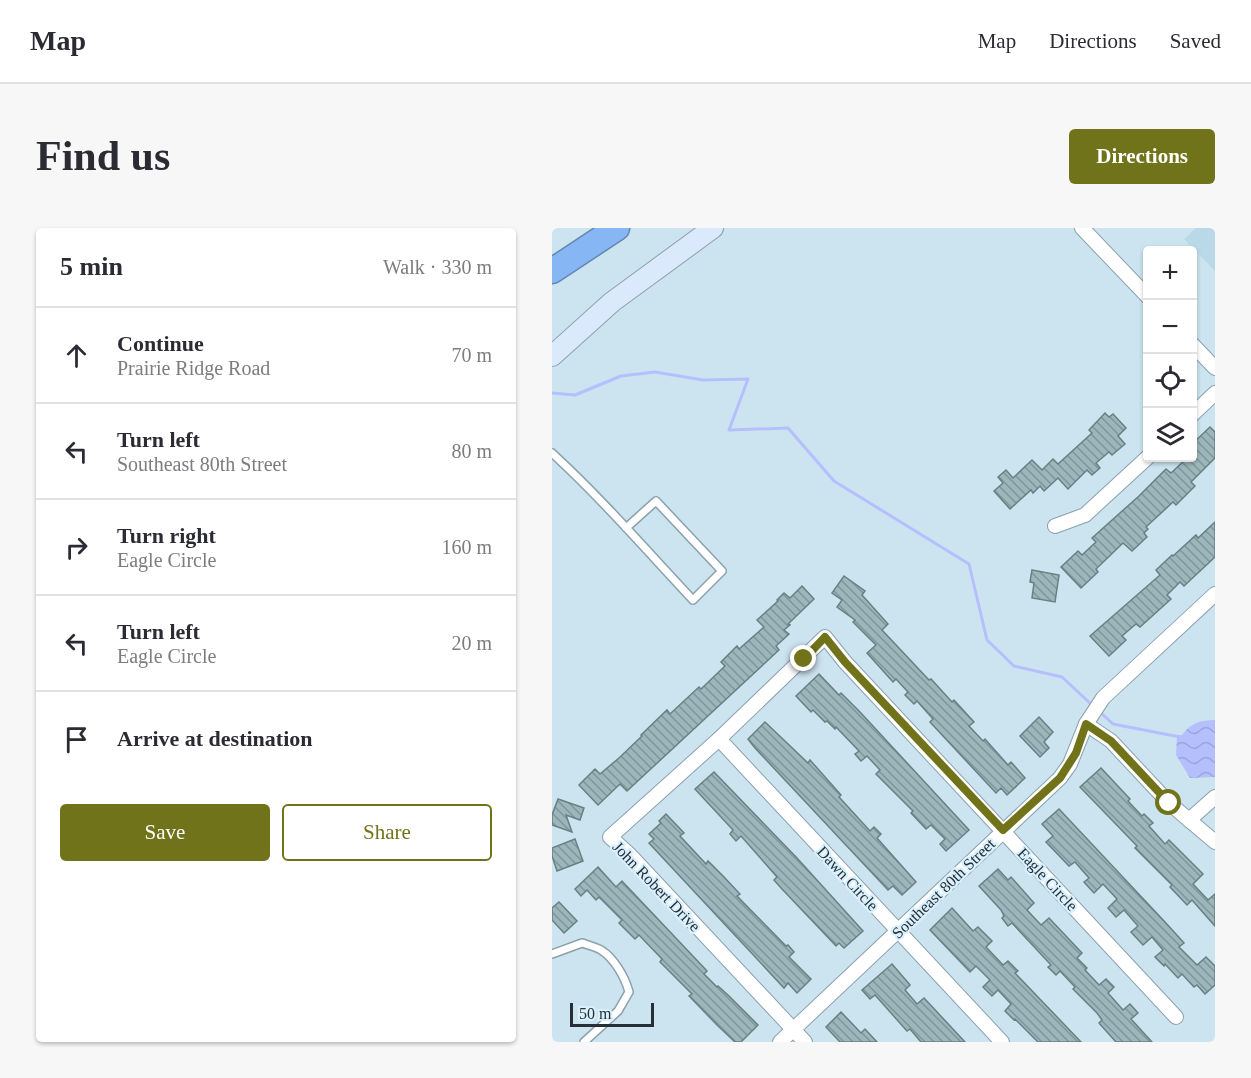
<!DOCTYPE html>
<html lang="en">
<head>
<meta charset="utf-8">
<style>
  body { margin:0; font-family:"Times New Roman",serif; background:#f7f7f7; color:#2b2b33 }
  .controls { position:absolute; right:18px; top:18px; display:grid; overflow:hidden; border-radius:6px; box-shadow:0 2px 4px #0004 }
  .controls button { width:54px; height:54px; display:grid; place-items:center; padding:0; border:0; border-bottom:2px solid #e1e1e2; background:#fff; color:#2b2b33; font:30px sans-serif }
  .scale { position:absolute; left:18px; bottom:15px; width:84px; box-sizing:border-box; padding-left:6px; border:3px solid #262f34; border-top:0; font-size:16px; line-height:21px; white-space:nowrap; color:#262f34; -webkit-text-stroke:4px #d9f1fe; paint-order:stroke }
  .stop { position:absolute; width:18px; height:18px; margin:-14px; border:4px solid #707319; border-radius:50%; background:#fff }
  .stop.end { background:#707319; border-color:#fff; box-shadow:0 2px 6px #0008 }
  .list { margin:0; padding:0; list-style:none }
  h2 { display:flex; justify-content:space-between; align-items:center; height:78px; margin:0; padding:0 24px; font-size:26px }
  h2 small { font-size:20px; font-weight:400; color:#7c7c81 }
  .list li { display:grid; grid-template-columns:39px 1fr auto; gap:18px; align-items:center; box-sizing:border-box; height:96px; padding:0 24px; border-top:2px solid #e1e1e2 }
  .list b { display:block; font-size:22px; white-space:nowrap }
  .list p { margin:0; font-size:20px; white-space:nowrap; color:#7c7c81 }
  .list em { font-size:20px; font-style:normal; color:#7c7c81 }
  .actions { display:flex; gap:12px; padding:18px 24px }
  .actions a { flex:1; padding:14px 0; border:2px solid #707319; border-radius:6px; text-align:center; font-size:21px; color:#707319 }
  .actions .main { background:#707319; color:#fff }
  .icon { flex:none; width:33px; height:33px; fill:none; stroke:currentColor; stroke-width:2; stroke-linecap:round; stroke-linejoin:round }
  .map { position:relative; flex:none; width:663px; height:814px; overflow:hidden; border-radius:6px }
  header { display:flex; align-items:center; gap:36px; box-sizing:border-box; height:84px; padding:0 30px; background:#fff; border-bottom:2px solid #e1e1e2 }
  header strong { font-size:28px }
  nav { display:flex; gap:33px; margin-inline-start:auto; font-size:21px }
  .intro { display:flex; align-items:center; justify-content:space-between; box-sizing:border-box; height:144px; padding:0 36px }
  h1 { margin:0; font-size:42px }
  .button { padding:15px 27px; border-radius:6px; background:#707319; color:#fff; font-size:21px; font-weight:700 }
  main { display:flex; gap:36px; padding:0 36px }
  aside { flex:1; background:#fff; border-radius:6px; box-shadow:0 2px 4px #0004 }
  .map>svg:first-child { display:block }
  .built { fill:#b9d9e9 }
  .water { fill:url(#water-waves) }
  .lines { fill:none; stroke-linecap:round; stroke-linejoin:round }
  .stream { stroke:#b5bffe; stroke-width:3 }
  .building { fill:url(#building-back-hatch); stroke:#668083; stroke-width:1.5 }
  .lane-casing { stroke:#8ba1ac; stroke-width:10 }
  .street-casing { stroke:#8ba1ac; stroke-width:16 }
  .secondary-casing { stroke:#8ba1ac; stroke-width:22 }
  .highway-casing { stroke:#6487b1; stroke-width:27 }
  .lane { stroke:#fff; stroke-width:7 }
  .street { stroke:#fff; stroke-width:14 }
  .secondary { stroke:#dbe9fc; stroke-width:20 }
  .highway { stroke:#86b7f4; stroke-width:24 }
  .route { stroke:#707319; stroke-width:8 }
  .labels { text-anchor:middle; stroke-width:4.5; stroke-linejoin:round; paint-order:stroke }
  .street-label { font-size:16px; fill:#262f34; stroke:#d9f1fe }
</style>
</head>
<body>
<header>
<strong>Map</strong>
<nav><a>Map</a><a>Directions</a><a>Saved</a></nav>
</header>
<div class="intro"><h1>Find us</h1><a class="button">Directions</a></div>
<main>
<aside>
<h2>5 min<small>Walk · 330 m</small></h2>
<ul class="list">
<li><svg class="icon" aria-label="ahead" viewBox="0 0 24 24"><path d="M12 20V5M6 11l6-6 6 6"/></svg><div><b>Continue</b><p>Prairie Ridge Road</p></div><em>70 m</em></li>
<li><svg class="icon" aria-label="left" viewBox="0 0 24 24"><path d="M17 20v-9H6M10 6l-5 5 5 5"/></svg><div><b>Turn left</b><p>Southeast 80th Street</p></div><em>80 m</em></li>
<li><svg class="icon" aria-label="right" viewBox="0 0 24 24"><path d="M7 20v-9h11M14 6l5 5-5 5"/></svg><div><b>Turn right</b><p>Eagle Circle</p></div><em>160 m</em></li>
<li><svg class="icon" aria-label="left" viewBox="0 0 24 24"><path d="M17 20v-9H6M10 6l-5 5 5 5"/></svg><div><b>Turn left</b><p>Eagle Circle</p></div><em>20 m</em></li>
<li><svg class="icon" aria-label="arrive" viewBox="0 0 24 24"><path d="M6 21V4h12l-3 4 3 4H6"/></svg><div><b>Arrive at destination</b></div></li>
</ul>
<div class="actions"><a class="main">Save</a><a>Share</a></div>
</aside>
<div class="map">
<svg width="663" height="814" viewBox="0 0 663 814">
  <defs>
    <pattern id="water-waves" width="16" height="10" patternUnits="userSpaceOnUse" patternTransform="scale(1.5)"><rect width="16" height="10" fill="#b5bffe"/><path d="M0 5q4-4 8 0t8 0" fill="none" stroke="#9ca4da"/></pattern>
    <pattern id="building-back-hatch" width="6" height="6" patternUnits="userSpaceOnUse" patternTransform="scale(1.5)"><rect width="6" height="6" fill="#9cb7bb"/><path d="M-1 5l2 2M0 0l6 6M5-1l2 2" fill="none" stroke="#7f9599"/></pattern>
  </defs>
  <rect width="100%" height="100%" fill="#cce4f0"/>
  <polygon class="built" points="644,0 663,0 663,43 632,11"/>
  <path class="water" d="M 663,492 L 663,549 L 638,550 L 624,527 L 625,507 L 630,507 C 639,495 648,492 663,492 Z"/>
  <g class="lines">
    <g class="stream">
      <polyline points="0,165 23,167 69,148 103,144 151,152 196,151 177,202 236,200 282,253 417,336 435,412 462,438 510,449 541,478"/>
      <polyline points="548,484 561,496 628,509"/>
    </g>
  </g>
  <g class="building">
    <polygon points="553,185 557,189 561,186 574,200 566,208 573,216 560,227 557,224 544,235 548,240 540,247 535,242 516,261 506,250 492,263 488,258 481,265 479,262 458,281 442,263 451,255 446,249 454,242 461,250 480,232 490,242 501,231 506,236 540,205 537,202"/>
    <polygon points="658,199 663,204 663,230 639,254 643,258 624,277 621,274 594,299 596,301 592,305 595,309 580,323 571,315 544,341 546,344 529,360 509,339 526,323 530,327 544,314 540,310 587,268 614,241 619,245 635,230 640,230 640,216"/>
    <polygon points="663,294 663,329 632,358 628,354 615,367 619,371 588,399 584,396 570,408 574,412 557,428 538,408 608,347 604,342 620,327 621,328 644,307 646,310"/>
    <polygon points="480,342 507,347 503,374 480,370 482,355 478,354"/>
    <polygon points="292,348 313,363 310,367 336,396 330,402 377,452 379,451 400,474 402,472 422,494 417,498 431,513 433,511 456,537 459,534 473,550 455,567 449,560 444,565 378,494 381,491 365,473 362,476 353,467 356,464 344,451 341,454 315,425 324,417 301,394 303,392 285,379 290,372 280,365"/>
    <polygon points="250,358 262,371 236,396 238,397 232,402 237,406 224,418 227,422 75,563 68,556 46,577 27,557 43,541 48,546 67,530 90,508 89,507 115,482 118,486 147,459 149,461 173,438 169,434 185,418 187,421 212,399 205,392 226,373 225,372 232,365 238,370"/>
    <polygon points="267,446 287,467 289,465 308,484 417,602 394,623 388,616 393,611 379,597 374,601 359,585 361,583 324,546 328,542 315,528 309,533 303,526 307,523 284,499 283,501 275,493 273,494 261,482 259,484 244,468"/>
    <polygon points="487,489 501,504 492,514 497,520 488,529 468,508"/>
    <polygon points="213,494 256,535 258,532 289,567 287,569 318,603 322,599 329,606 325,610 364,654 350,667 341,658 336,662 203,520 196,511"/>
    <polygon points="549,540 578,571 576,573 590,588 592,586 601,595 597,598 613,616 617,612 651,646 641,656 656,672 663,666 663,698 640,672 635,677 618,659 620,657 583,620 585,618 528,559"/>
    <polygon points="162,544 245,630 311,703 292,720 287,715 284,718 230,661 222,652 225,649 189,608 184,613 178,606 181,602 143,561"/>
    <polygon points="6,571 32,580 28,592 14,587 20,604 0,597 0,587"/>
    <polygon points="507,581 613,694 632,715 627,719 645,737 654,729 663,738 663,757 653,766 645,757 642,759 630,746 626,750 613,736 612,738 603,729 611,722 600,709 591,717 579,704 586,698 572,682 564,689 556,680 565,671 551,656 542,665 532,654 537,650 523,634 517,638 494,614 501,608 490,596"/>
    <polygon points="114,586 132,605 128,608 154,636 156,633 172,649 188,666 185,668 234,718 236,717 242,724 237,729 259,751 245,765 236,755 232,760 97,615 102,611 97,606 109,595 107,593"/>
    <polygon points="23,611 31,633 5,643 0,628 0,620"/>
    <polygon points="46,639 64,659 70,653 155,743 152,746 165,759 166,758 176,767 206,797 189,814 183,814 165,797 137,768 140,766 108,734 110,731 87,707 83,711 67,695 70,692 47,669 44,672 35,662 29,668 23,661"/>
    <polygon points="446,641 456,652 459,649 482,675 475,682 489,697 497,690 530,725 525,730 535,740 533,742 547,757 554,751 562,759 556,765 571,782 578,776 586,785 579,791 600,814 564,814 547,795 550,792 545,785 521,761 523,759 508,743 504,747 496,739 499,737 460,695 456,698 450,690 452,688 449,682 427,658"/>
    <polygon points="7,674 25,693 12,705 0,692 0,680"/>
    <polygon points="400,680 421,703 426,699 440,713 434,719 451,737 456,733 466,743 463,745 529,814 486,814 463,791 462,792 453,783 459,776 446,762 440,768 431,759 438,752 424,738 418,744 378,702"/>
    <polygon points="340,736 358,757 353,762 365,776 372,770 413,814 369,814 358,801 355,803 323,767 318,771 310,762"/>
    <polygon points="289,784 309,805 313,801 325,814 288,814 274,799"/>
  </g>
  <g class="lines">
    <defs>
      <g id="lane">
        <path d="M 0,225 C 50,271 95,323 141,372 L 170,343 L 104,273 L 74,300"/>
        <path d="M 0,726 L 30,715 C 36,717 44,719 49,722 C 62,730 73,749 77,764 L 66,783 L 32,814"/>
      </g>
      <g id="street">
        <polyline points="530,0 596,69"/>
        <polyline points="640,116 663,140"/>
        <polyline points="640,187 663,165"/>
        <polyline points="503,298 533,287 596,229"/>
        <polyline points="534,496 559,513 617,575 663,614"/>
        <polyline points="167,511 450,814"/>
        <polyline points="637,592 663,569"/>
        <polyline points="228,814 508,550 518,536 534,496 551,470 663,366"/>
        <polyline points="253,814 78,627 58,609 167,511 273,409 293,434 624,789"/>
      </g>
      <polyline id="secondary" points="0,128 60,74 161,0"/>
      <polyline id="highway" points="0,43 65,0"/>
    </defs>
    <use href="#lane" class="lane-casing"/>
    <use href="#street" class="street-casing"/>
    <use href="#secondary" class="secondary-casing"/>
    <use href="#highway" class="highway-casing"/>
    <use href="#lane" class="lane"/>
    <use href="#street" class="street"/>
    <use href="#secondary" class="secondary"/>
    <use href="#highway" class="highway"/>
  </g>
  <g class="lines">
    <polyline class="route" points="252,431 273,409 293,434 451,602 508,550 524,525 534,496 559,513 617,575"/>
  </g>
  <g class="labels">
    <g class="street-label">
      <text transform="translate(296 650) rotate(47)" y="6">Dawn Circle</text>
      <text transform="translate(496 651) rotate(47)" y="6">Eagle Circle</text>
      <text transform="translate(105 658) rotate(46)" y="6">John Robert Drive</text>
      <text transform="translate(391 660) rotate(-44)" y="6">Southeast 80th Street</text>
    </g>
  </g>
</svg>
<div class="controls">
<button>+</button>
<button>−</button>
<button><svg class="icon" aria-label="locate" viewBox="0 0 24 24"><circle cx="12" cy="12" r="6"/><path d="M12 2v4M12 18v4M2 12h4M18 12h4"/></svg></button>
<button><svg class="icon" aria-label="layers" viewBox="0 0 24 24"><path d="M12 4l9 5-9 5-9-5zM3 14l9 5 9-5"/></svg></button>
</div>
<div class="scale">50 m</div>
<div class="stop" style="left:617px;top:575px"></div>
<div class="stop end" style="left:252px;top:431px"></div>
</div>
</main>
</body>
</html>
